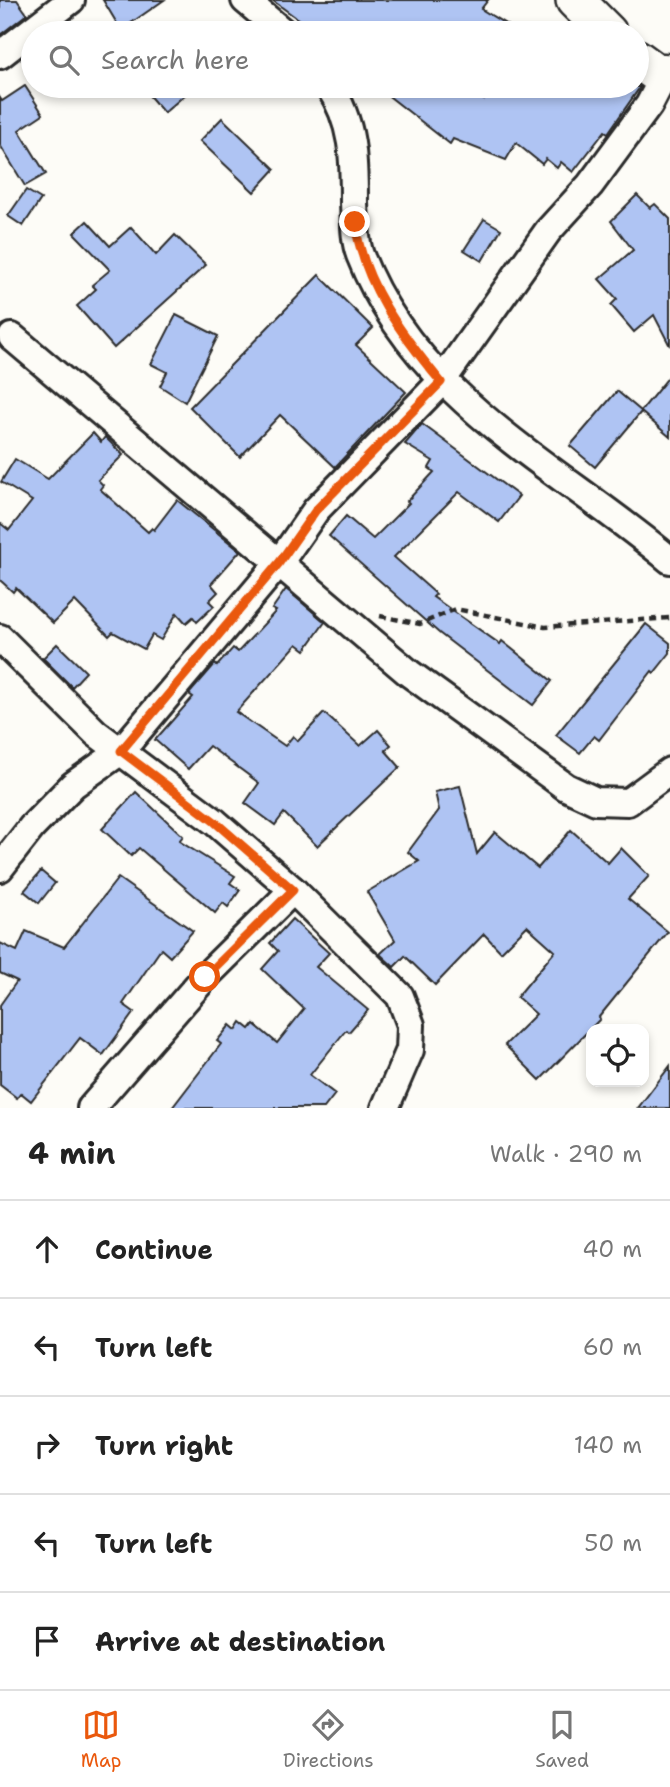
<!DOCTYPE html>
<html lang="en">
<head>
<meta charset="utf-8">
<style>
  body { margin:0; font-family:"Shantell Sans",sans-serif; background:#f6f6f6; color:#222 }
  .controls { position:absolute; right:21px; bottom:21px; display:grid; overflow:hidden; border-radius:14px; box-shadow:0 4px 10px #0003 }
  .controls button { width:63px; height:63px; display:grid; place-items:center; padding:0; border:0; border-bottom:2px solid #e0e0e0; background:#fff; color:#222; font:35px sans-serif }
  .stop { position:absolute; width:21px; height:21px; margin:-16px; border:5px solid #ea580c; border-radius:50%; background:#fff }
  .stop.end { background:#ea580c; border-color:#fff; box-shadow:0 2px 7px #0008 }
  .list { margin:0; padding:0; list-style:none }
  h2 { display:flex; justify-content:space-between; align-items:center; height:91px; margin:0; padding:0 28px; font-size:30px }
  h2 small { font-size:23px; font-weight:400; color:#767676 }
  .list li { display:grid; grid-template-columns:46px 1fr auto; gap:21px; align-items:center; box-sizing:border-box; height:98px; padding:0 28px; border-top:2px solid #e0e0e0 }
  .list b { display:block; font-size:26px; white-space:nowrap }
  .list em { font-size:23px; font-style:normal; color:#767676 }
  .icon { flex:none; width:38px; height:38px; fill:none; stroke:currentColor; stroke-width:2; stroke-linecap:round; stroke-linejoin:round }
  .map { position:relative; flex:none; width:670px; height:1108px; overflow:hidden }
  .search { position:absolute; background:#fff; box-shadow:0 4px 10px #0003; left:21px; right:21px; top:21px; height:77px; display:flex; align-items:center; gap:18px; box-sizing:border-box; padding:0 24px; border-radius:38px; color:#767676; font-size:26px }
  .sheet { height:581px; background:#fff }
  nav { display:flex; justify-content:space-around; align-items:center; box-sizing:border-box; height:98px; border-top:2px solid #e0e0e0; background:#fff; font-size:19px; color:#767676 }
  nav a { display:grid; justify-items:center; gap:4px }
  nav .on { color:#ea580c }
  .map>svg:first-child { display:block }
  .building { fill:#afc4f3; stroke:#2b2b2b; stroke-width:2 }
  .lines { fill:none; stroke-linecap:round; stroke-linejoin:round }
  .street-casing { stroke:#2b2b2b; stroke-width:32 }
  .secondary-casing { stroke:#2b2b2b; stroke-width:42 }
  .path { stroke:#2b2b2b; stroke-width:4.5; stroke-dasharray:7 5; stroke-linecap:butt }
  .street { stroke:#fdfcf7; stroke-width:26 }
  .secondary { stroke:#fdfcf7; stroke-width:37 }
  .route { stroke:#ea580c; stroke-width:9 }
</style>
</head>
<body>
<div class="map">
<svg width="670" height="1108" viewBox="0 0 670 1108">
  <rect width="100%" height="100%" fill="#fdfcf7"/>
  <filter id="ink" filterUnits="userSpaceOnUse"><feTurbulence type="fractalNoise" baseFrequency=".0143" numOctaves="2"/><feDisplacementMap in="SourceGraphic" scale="14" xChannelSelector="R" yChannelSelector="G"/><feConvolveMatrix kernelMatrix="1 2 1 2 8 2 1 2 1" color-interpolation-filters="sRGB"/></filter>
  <g filter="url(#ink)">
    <g class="building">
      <polygon points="0,0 17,0 27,14 0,35"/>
      <polygon points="103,0 164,0 121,30"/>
      <polygon points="272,0 488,0 481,9 520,33 317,33"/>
      <polygon points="25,86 43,114 19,130 46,174 25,186 0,145 0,98 2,101"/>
      <polygon points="141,86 195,86 164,113"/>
      <polygon points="376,86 465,86 484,100 497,86 640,87 608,133 605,131 573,172 561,162 557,168 546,159 542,164 516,143 506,160 453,139 450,144"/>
      <polygon points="222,118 275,169 254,192 200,141"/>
      <polygon points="26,190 41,199 23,226 8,216"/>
      <polygon points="637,195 650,208 655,204 670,219 670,346 654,315 634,332 611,305 617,299 599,279 633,250 611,221"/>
      <polygon points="484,219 501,229 482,261 464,250"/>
      <polygon points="87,221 110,246 131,227 156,255 175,235 206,265 114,348 77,306 96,289 92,285 110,270 74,233"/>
      <polygon points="319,275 373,328 356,345 406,392 335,467 280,415 240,457 190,407"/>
      <polygon points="176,315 218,336 185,402 160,386 167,372 151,364"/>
      <polygon points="670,375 670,437 641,412 595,467 570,446 617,391 641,411"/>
      <polygon points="422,424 519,496 499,522 459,492 394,557 436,594 433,597 500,644 502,641 552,681 533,705 439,633 329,536 346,516 373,539 409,503 407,501 434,472 429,468 433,461 405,444"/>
      <polygon points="93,433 101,442 105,437 123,455 98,480 103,485 100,489 148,532 152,528 154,530 177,500 240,551 211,584 218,592 209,601 214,606 197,622 193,617 186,623 177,613 161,640 152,635 144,649 113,632 109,636 75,601 53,623 16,588 13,592 0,580 0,523 9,530 32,501 1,482 15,459 48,479"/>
      <polygon points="286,589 325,622 305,650 297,644 236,712 285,746 293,736 298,741 324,713 360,746 378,730 391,745 385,750 400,767 317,846 284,813 275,825 245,803 259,783 209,746 188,769 155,740 193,697 189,694 215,664 217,666 233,648 238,652 276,611 272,609"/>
      <polygon points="646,624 670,643 670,653 654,673 652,671 599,740 594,736 580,753 556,735"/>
      <polygon points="57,644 86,672 72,687 43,658"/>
      <polygon points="460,786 477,854 495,832 538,868 571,830 608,863 621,848 649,876 628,899 668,932 599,1017 600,1019 540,1080 505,1045 536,1014 517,997 555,951 527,926 501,952 484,934 435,985 405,956 394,967 380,954 395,940 367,892 419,861 408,852 439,810 435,792"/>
      <polygon points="136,792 183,836 179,841 235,876 230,883 240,890 228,907 223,903 215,913 139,848 131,856 102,829"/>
      <polygon points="41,871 55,883 39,903 24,891"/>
      <polygon points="118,878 193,931 170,957 161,949 123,1004 134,1012 103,1055 80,1038 31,1101 21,1093 17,1098 0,1085 0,1005 17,981 0,973 0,943 17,951 26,931 64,947"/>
      <polygon points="292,919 329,953 316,967 368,1010 349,1032 346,1030 310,1075 335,1094 324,1108 172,1108 221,1044 217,1041 230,1025 236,1030 241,1022 250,1029 254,1024 277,1043 304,1009 262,969 278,951 270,943"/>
      <polygon points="670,1066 670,1108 638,1108"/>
    </g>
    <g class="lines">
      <defs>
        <g id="street">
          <polyline points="245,0 284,33"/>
          <polyline points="0,55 71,0"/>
          <path d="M 329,86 C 354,123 354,160 354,203 C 355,219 354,239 360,255 C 416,399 558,466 670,560"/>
          <polyline points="12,337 409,673 566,787 596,801 628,802 670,771"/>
          <polyline points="0,638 96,733 215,822 293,890 400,996 411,1025 410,1050 385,1108"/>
          <polyline points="0,868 32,827 73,785 121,751 279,563 316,510 441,382 548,231 590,185 649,105 665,74"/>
          <polyline points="91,1108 205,977 293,890"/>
        </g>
        <g id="secondary">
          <polyline points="575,0 608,33"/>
          <polyline points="637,59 655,72 670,73"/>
        </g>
      </defs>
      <use href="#street" class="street-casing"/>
      <use href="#secondary" class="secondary-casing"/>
      <polyline class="path" points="380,616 420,624 456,609 545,627 670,618"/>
      <use href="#street" class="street"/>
      <use href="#secondary" class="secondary"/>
    </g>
  </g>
  <g class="lines" filter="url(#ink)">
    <path class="route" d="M 205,977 L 293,890 L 215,822 L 121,751 L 279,563 L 316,510 L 441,382 C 402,335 363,284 355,222"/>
  </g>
</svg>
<div class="controls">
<button><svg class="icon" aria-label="locate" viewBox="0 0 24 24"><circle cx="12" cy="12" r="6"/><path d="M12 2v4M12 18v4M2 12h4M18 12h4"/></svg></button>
</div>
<div class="stop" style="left:205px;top:977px"></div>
<div class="stop end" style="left:355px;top:222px"></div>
<div class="search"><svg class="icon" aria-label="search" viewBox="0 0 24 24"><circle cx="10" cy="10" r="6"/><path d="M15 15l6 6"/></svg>Search here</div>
</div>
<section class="sheet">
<h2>4 min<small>Walk · 290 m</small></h2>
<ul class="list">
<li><svg class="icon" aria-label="ahead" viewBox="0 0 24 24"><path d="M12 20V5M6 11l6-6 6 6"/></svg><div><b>Continue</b></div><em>40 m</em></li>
<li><svg class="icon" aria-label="left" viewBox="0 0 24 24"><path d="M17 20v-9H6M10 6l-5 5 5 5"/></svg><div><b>Turn left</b></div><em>60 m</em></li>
<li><svg class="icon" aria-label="right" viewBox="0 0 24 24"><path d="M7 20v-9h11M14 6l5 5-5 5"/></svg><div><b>Turn right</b></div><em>140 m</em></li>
<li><svg class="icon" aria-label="left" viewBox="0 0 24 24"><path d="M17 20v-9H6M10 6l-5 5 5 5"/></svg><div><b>Turn left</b></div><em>50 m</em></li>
<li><svg class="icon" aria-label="arrive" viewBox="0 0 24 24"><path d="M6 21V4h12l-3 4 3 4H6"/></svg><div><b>Arrive at destination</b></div></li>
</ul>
</section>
<nav>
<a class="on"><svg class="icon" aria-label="map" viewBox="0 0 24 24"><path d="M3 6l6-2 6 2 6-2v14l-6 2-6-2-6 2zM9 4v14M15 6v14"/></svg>Map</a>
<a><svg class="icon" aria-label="directions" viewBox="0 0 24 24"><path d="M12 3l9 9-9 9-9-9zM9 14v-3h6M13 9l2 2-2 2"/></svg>Directions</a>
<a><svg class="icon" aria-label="saved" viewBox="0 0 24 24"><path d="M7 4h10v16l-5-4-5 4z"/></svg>Saved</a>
</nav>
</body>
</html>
